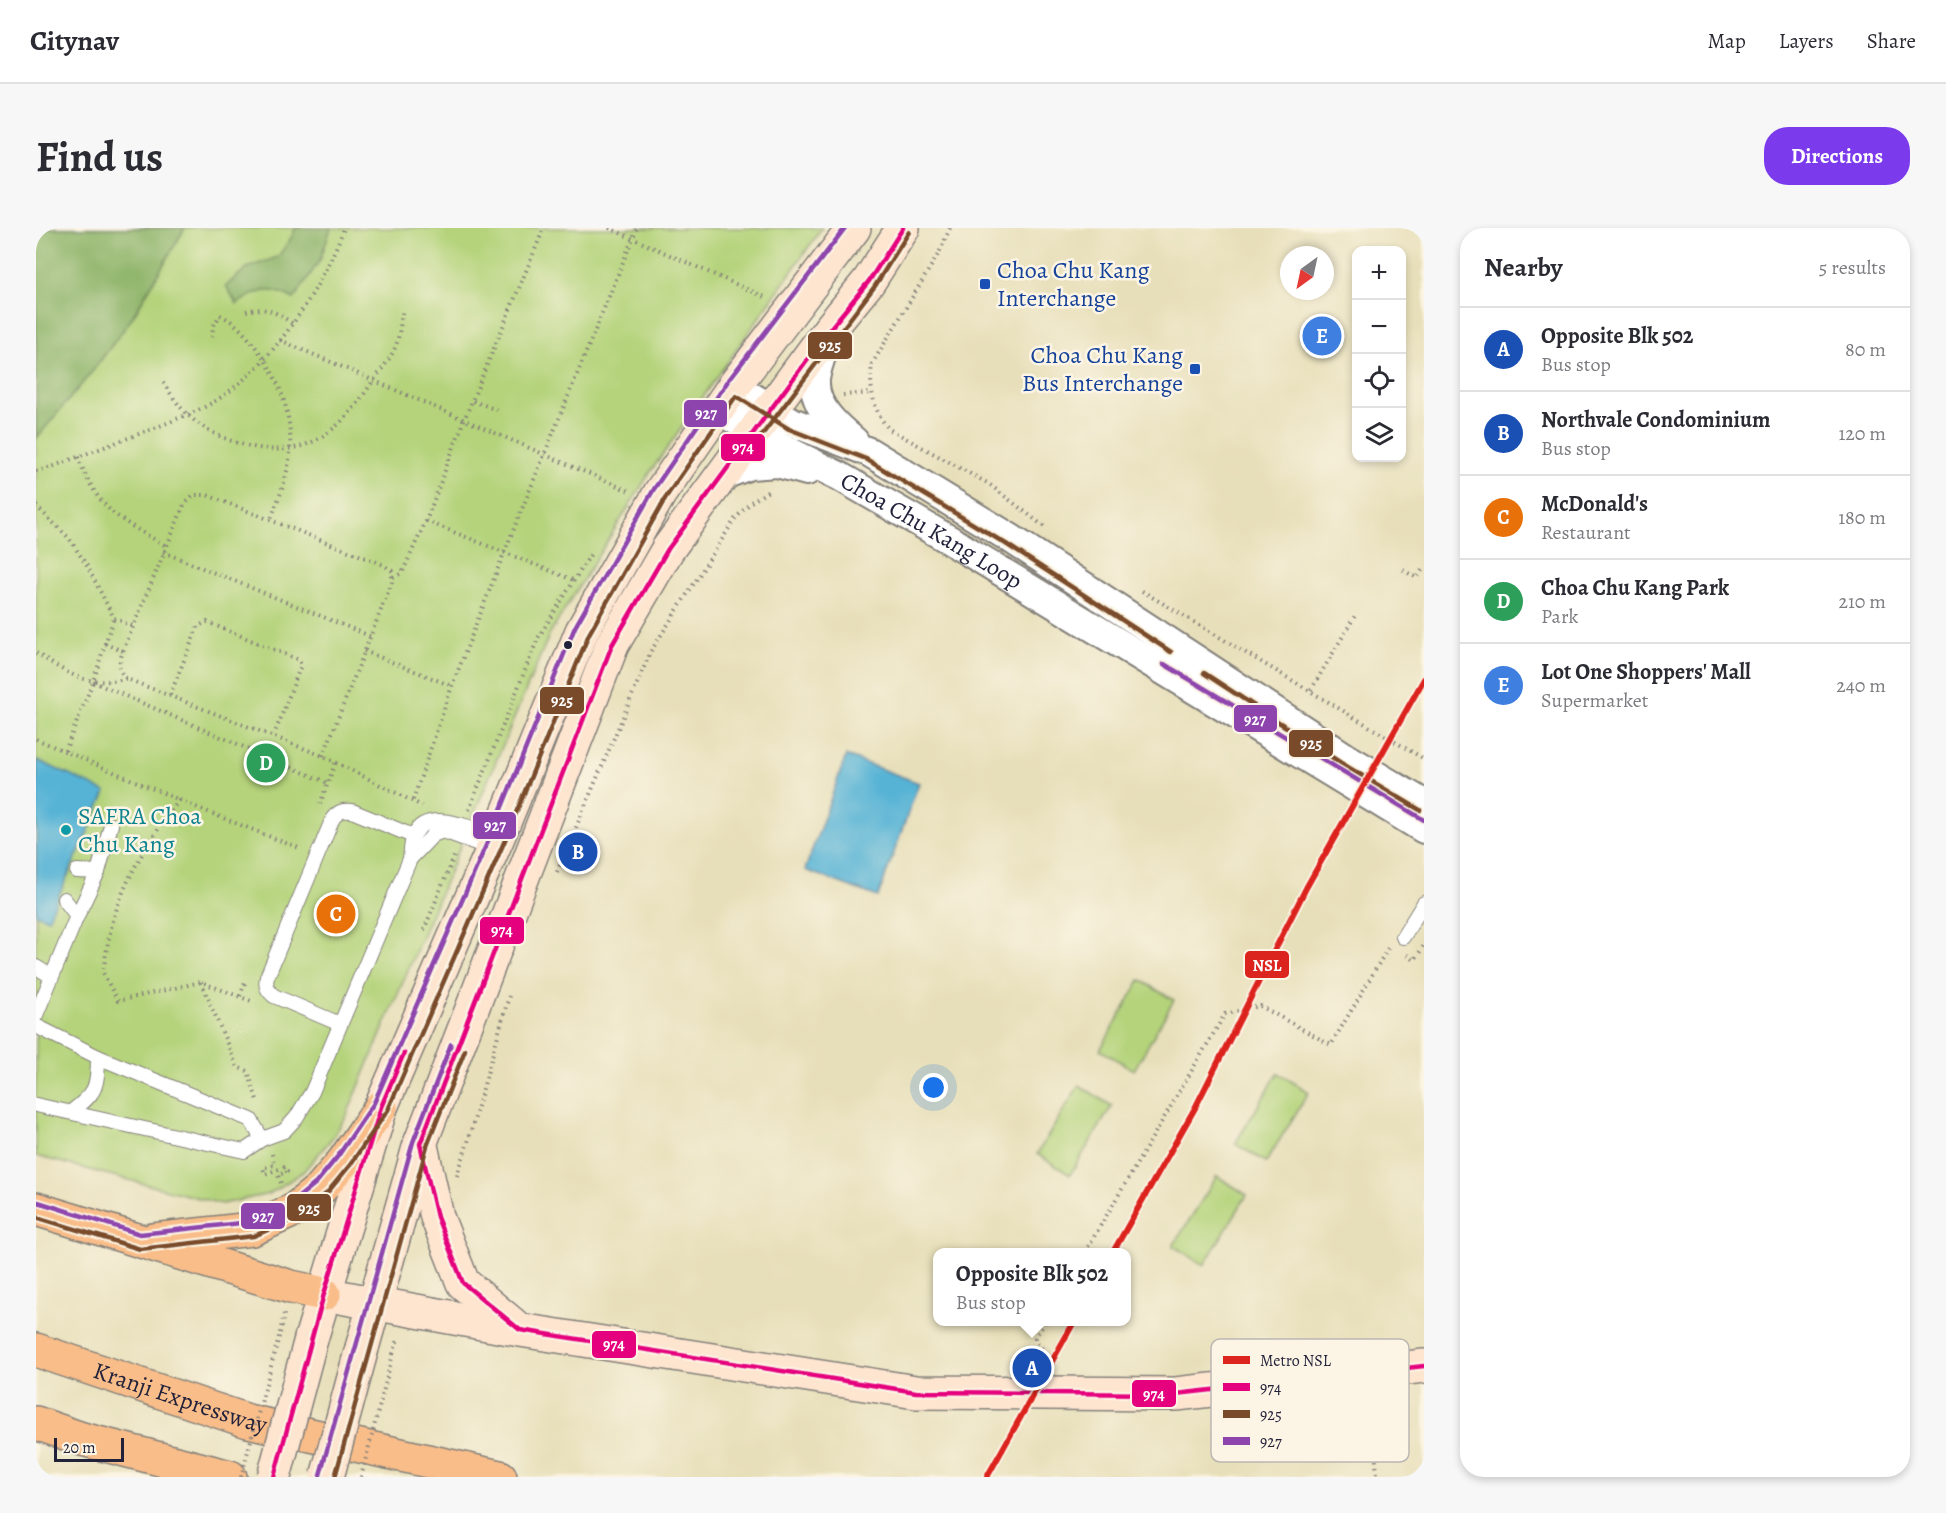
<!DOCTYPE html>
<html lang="en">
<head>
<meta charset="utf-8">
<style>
  body { margin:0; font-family:Alegreya,serif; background:#f7f7f7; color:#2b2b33 }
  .controls { position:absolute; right:18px; top:18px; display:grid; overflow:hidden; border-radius:12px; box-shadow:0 3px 9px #0003 }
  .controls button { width:54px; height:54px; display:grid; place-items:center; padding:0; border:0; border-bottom:2px solid #e1e1e2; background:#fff; color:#2b2b33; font:30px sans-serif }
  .compass { position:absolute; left:1244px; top:18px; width:54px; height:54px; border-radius:50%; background:#fff; box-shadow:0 3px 9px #0003; rotate:213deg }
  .scale { position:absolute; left:18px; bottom:15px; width:70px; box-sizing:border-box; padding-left:6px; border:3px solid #22223b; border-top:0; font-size:16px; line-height:21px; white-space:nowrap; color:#22223b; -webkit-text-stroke:4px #fcf5e5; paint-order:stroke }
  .you { position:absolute; left:898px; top:860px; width:21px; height:21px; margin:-15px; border:4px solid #fff; border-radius:50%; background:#1a73e8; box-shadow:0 0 0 9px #1a73e833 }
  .badge { display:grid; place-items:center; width:39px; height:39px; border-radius:50%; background:#7c3aed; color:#fff; font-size:20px; font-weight:700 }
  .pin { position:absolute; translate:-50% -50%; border:3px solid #fff; box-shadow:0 2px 6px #0006 }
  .popup { position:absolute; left:897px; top:1020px; width:198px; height:78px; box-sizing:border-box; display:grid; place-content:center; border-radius:12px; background:#fff; filter:drop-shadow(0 2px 4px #0005); font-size:20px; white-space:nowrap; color:#7c7c81 }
  .popup b { font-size:22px; color:#2b2b33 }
  .popup::after { content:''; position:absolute; left:50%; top:100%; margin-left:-12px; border:12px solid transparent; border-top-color:#fff }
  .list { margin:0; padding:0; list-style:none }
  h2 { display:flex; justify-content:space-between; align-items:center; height:78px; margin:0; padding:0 24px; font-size:26px }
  h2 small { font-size:20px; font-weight:400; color:#7c7c81 }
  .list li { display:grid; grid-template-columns:39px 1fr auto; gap:18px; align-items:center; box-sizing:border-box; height:84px; padding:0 24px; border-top:2px solid #e1e1e2 }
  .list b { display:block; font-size:22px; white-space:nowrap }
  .list p { margin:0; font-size:20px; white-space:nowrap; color:#7c7c81 }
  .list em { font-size:20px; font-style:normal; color:#7c7c81 }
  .icon { flex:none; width:33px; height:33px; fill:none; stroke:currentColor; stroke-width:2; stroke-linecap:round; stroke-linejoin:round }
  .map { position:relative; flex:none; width:1388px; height:1249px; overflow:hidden; border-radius:24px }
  header { display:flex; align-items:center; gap:36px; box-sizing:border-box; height:84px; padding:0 30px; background:#fff; border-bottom:2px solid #e1e1e2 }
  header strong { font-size:28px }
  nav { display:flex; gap:33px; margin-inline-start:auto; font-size:21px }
  .intro { display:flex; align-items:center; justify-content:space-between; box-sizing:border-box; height:144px; padding:0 36px }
  h1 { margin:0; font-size:42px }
  .button { padding:15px 27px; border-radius:24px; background:#7c3aed; color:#fff; font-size:21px; font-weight:700 }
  main { display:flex; gap:36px; padding:0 36px }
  aside { flex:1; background:#fff; border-radius:24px; box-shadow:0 3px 9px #0003 }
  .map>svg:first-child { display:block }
  .green { fill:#b4d37a; stroke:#6b7a5a; stroke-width:1.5 }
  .forest { fill:#8fb56a; stroke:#586c52; stroke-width:1.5 }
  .water { fill:#57b3d5; stroke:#3c6a88; stroke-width:1.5 }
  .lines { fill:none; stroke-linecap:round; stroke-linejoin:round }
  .service-casing { stroke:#84807a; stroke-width:16 }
  .minor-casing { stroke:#84807a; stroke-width:32 }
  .secondary-casing { stroke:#84807a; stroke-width:36 }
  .motorway-casing { stroke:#84807a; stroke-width:36 }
  .path { stroke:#84807a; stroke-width:4; stroke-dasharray:1.5 4.5; stroke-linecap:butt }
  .service { stroke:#fff; stroke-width:14 }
  .minor { stroke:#fff; stroke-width:28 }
  .secondary { stroke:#fde5d0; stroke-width:33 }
  .motorway { stroke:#f9bd89; stroke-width:33 }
  .secondary-bridge-casing { stroke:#84807a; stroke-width:36; stroke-linecap:butt }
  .path-bridge { stroke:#84807a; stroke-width:4; stroke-dasharray:1.5 4.5; stroke-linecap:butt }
  .secondary-bridge { stroke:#fde5d0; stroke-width:33 }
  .bus-1-casing { stroke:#fcf5e5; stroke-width:9 }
  .bus-2-casing { stroke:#fcf5e5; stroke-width:9 }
  .bus-3-casing { stroke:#fcf5e5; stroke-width:9 }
  .bus-1 { stroke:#e5007d; stroke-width:4.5 }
  .bus-2 { stroke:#7a4b2a; stroke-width:4.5 }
  .bus-3 { stroke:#8e44ad; stroke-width:4.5 }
  .metro-1-casing { stroke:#fcf5e5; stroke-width:10 }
  .metro-1 { stroke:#dc241f; stroke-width:6 }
  .transit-dot { fill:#1a4fb4; stroke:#fcf5e5; stroke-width:2 }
  .bus-dot { fill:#22223b; stroke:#fcf5e5; stroke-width:2 }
  .culture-dot { fill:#0f9aa8; stroke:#fcf5e5; stroke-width:2 }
  .labels { text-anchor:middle; stroke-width:5; stroke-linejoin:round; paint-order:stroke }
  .transit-label { font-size:24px; fill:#164399; stroke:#fcf5e5; text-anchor:start }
  .street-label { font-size:24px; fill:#22223b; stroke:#fcf5e5 }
  .culture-label { font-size:24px; fill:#0d838f; stroke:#fcf5e5; text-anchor:start }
  .key { fill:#fcf5e5; stroke:#bbb6b2; stroke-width:1.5 }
  .key-label { font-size:16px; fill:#22223b }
  .line-badge { stroke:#fcf5e5; stroke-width:2 }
  .badge-label { font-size:16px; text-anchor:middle; font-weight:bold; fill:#fff }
</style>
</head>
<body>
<header>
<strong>Citynav</strong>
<nav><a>Map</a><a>Layers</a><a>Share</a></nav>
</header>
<div class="intro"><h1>Find us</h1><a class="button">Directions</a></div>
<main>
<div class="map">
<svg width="1388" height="1249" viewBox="0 0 1388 1249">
  <rect width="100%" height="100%" fill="#fcf5e5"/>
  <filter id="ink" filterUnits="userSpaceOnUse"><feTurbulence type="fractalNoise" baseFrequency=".0167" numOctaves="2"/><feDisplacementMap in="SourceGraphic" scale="12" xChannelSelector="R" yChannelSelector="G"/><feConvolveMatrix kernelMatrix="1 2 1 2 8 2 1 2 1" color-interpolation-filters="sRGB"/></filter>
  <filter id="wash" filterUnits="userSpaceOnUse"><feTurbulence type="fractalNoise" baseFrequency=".008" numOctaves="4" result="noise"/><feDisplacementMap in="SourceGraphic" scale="24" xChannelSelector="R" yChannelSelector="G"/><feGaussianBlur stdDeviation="1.35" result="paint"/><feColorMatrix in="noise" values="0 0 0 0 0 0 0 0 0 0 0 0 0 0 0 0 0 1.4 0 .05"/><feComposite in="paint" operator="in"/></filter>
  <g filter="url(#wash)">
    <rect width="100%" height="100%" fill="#e7dfb9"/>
    <g class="green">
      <polygon points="0,0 786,0 615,243 514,405 310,889 297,909 267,944 233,966 186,976 0,928"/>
      <polygon points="1104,752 1138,772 1098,842 1064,822"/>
      <polygon points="1242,845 1273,864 1230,934 1199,916"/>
      <polygon points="1043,857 1076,878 1034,947 1001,926"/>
      <polygon points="1181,948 1211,967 1168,1037 1137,1018"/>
    </g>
    <g class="forest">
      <polygon points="0,0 149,0 96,90 59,140 0,211"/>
      <path d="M 259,0 L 295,0 L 284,32 L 258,71 C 234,58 223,61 201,76 L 190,58 L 211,40 L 242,29 L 257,7 Z"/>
    </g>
    <g class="water">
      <polygon points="810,528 883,555 842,669 769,642"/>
      <polygon points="1,532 70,564 12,691 0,686"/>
    </g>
  </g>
  <g filter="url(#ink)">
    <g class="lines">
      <defs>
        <g id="service">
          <polyline points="374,631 397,607 407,603 456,621"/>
          <polyline points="41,643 62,644"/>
          <polyline points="28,671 41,688"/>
          <polyline points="1367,709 1388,675"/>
          <polyline points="0,739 15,748"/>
          <polyline points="0,787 41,688 62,644 75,597"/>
          <path d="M 304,796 L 238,768 C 231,762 229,758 231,749 L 297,590 C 303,583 307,582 316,583 L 377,608"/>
          <polyline points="0,798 62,829 215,892 226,911"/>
          <path d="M 0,877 L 208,923 L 226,911 L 248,903 L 260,890 L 276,864 L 374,631 C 375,624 375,614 378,607 C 391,578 440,602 462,609"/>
          <path d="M 35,884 C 59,866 62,860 62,829"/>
        </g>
        <g id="minor">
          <path d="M 791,110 C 788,122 778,144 779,156 C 779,180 801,199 818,213"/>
          <polyline points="698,158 756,194 833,224 974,310 1309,529 1388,576"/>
          <path id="s1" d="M 682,181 L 742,218 L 803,248 L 912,311 L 1388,601"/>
          <polyline points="685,248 714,237 741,235 771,243"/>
        </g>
        <g id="secondary">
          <polyline points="385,918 401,989 427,1055 482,1101"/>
          <polyline points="288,1066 484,1102 880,1164 1140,1166 1388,1138"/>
          <polyline points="275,1111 345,879 462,609 546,403 624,265 698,158 818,0"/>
          <polyline points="326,1120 384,916 576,417 632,321 793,102 833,53 867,0"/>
        </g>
        <g id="motorway">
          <polyline points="0,981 255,1059 288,1066"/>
          <polyline points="117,1012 216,1001 258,982 285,960 308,933 345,879"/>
          <path id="s2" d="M 0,1122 L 212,1193 L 464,1249"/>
          <polyline points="0,1195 46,1211 194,1249"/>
        </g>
      </defs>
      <use href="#service" class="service-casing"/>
      <use href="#minor" class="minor-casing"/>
      <use href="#secondary" class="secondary-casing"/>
      <use href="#motorway" class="motorway-casing"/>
      <g class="path">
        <polyline points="573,0 731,70"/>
        <path d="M 914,0 L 903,25 L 836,136 C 833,160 837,183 853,201 L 953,256 L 1010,300"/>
        <path d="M 210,83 C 229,78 240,84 256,95"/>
        <path d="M 176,109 L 177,99 L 184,87 C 200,94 210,107 221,121 C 248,156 262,203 250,247 C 247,262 240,276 235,291"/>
        <polyline points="244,112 593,263"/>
        <path d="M 127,155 C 135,166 143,179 153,188 C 167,201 187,211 205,216 C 268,234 302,206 335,156 C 343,145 352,134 358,122 C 364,110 364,94 367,81"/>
        <polyline points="807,167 836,165"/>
        <polyline points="437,173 461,182"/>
        <path d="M 42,229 C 63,284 82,290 130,318"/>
        <path d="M 0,243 L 16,239 C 56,223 97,209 136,193 C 149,187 162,183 174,176 C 233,143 285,62 308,0"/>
        <polyline points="0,278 33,310 51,338 78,390 97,398"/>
        <polyline points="390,293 537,352"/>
        <polyline points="127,324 334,408"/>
        <polyline points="1367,342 1381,350 1388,339"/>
        <polyline points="357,349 366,345 390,293 428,192 508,0"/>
        <polyline points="1106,363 1388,531"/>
        <polyline points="69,416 78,390"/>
        <polyline points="328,423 416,458"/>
        <path d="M 0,425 C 32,446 50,459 90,451"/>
        <polyline points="57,454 292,555"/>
        <polyline points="1275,462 1320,386"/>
        <polyline points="134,467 162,398 171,394 263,432 265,437 238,507"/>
        <polyline points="0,511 167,582 265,621"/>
        <polyline points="29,523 57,454 69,416 87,423"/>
        <path d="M 287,528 L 356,354 L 356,343 L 348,337 L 171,267 L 158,267 L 148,277 L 87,423 C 83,435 80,441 91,451 L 287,528 L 386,578"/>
        <path d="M 143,572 C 117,607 92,644 79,686 C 73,705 70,725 67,745 L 82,773 L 165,754 L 218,774"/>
        <polyline points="377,572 416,458 468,325 601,0"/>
        <polyline points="284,576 300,533"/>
        <polyline points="433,582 502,410 556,324"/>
        <polyline points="521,644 615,423 699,291 715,274 734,262"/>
        <polyline points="388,702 419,626"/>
        <polyline points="1371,727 1379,732 1388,717"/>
        <polyline points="165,754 201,839 212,843 222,875"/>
        <polyline points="204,768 210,752"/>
        <polyline points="236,926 238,937 227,940 229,946 249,939 251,944 242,947 246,958"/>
        <polyline points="421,948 432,914 473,768"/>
        <polyline points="1049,1024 1189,786 1224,778 1295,817 1352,720"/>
        <polyline points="1009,1094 999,1110 1017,1138"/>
        <polyline points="244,1105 248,1086"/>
        <polyline points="357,1126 362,1111"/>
        <polyline points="1334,1174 1336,1174 1341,1249"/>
        <polyline points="1302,1177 1300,1177 1300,1199 1249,1204 1250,1216 1338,1206"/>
      </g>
      <use href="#service" class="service"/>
      <use href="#minor" class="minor"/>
      <use href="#secondary" class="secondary"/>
      <use href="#motorway" class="motorway"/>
      <defs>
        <g id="secondary-bridge">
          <polyline points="238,1249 275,1111"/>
          <polyline points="291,1249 326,1120"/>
        </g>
      </defs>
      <use href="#secondary-bridge" class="secondary-bridge-casing"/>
      <g class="path-bridge">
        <polyline points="205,1249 244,1105"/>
        <polyline points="325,1249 357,1126"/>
      </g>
      <use href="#secondary-bridge" class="secondary-bridge"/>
      <defs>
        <g id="bus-1">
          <polyline points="867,0 833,53 793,102 632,321 576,417 384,916 401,989 427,1055 484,1102 880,1164 1140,1166 1388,1138"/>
          <polyline points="238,1249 288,1066 345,879 368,825"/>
        </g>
        <g id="bus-2">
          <polyline points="710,228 839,58 873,4"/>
          <polyline points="1168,445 1305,535 1384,582"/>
          <polyline points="0,989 104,1021 218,1008 262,989 291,965 314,937 352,882 469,612 553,406 630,269 700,168 753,201 830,231 970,316 1135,424"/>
          <polyline points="299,1249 391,918 429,822"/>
        </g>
        <g id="bus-3">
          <polyline points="1128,436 1388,592"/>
          <polyline points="2,974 104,1006 214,994 254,976 280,955 302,928 338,875 455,606 539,399 618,261 692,153 809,0"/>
          <polyline points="284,1247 377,914 415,816"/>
        </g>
      </defs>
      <use href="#bus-1" class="bus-1-casing"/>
      <use href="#bus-2" class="bus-2-casing"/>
      <use href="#bus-3" class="bus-3-casing"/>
      <use href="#bus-1" class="bus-1"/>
      <use href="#bus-2" class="bus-2"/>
      <use href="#bus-3" class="bus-3"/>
      <defs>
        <g id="metro-1">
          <polyline points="1077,1024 1159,880 1270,660 1388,451"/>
          <polyline points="951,1249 1038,1094"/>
        </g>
      </defs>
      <use href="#metro-1" class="metro-1-casing"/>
      <use href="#metro-1" class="metro-1"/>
    </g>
  </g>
  <g class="transit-dot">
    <rect x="943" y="50" width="12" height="12" rx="3"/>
    <rect x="1153" y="135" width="12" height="12" rx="3"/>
  </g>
  <circle class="bus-dot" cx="532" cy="417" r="5"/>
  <circle class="culture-dot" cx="30" cy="602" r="6"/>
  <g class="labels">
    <g class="transit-label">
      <text x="961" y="50">Choa Chu Kang<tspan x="961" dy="28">Interchange</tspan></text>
      <text x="1147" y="135" text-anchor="end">Choa Chu Kang<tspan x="1147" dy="28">Bus Interchange</tspan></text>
    </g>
    <g class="street-label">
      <text dy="8" stroke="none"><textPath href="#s1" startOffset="246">Choa Chu Kang Loop</textPath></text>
      <text dy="8" stroke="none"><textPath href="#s2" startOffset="152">Kranji Expressway</textPath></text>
    </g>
    <g class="culture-label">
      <text x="42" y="596">SAFRA Choa<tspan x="42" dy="28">Chu Kang</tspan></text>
    </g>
  </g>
  <rect x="1175" y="1111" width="198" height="123" rx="9" class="key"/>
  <rect x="1187" y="1128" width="27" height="8" fill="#dc241f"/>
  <rect x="1187" y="1155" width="27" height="8" fill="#e5007d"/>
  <rect x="1187" y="1182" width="27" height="8" fill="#7a4b2a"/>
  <rect x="1187" y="1209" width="27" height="8" fill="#8e44ad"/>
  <g class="key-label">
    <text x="1224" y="1138">Metro NSL</text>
    <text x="1224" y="1165">974</text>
    <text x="1224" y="1192">925</text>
    <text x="1224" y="1219">927</text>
  </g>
  <g class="line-badge">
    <rect x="771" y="103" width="46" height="29" rx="6" fill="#7a4b2a"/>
    <rect x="647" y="171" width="45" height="29" rx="6" fill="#8e44ad"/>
    <rect x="684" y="205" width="46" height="29" rx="6" fill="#e5007d"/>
    <rect x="503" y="458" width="46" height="29" rx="6" fill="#7a4b2a"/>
    <rect x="1197" y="476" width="45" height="29" rx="6" fill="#8e44ad"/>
    <rect x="1252" y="501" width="46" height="29" rx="6" fill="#7a4b2a"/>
    <rect x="436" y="583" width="45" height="29" rx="6" fill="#8e44ad"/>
    <rect x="443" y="688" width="46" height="29" rx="6" fill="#e5007d"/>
    <rect x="1208" y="722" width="46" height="29" rx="6" fill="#dc241f"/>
    <rect x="250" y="965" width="46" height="29" rx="6" fill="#7a4b2a"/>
    <rect x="204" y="974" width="46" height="28" rx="6" fill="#8e44ad"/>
    <rect x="555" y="1102" width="46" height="29" rx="6" fill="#e5007d"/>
    <rect x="1095" y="1151" width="46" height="29" rx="6" fill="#e5007d"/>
  </g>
  <g class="badge-label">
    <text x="794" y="123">925</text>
    <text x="670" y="191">927</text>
    <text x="707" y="225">974</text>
    <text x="526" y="478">925</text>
    <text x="1219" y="497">927</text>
    <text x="1275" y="521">925</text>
    <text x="459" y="603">927</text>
    <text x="466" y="708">974</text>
    <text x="1231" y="743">NSL</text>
    <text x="273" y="986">925</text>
    <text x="227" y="994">927</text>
    <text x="578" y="1122">974</text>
    <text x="1118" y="1172">974</text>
  </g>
</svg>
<div class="controls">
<button>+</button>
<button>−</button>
<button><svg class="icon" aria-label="locate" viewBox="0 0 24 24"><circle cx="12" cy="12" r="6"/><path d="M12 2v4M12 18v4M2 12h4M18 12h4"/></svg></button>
<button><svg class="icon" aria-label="layers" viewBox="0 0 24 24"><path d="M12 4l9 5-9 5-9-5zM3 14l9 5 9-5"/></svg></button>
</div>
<svg class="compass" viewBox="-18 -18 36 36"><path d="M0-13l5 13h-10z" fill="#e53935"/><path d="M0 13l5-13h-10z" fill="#7c7c81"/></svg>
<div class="scale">20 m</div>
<div class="you"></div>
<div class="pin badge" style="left:996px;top:1140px;background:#1a4fb4">A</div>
<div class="popup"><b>Opposite Blk 502</b>Bus stop</div>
<div class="pin badge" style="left:542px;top:624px;background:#1a4fb4">B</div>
<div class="pin badge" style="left:300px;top:686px;background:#e8710a">C</div>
<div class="pin badge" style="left:230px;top:535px;background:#2e9e5b">D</div>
<div class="pin badge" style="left:1286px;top:108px;background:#3f7fe0">E</div>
</div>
<aside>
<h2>Nearby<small>5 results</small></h2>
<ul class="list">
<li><span class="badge" style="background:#1a4fb4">A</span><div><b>Opposite Blk 502</b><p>Bus stop</p></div><em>80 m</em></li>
<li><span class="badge" style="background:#1a4fb4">B</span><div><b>Northvale Condominium</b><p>Bus stop</p></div><em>120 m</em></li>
<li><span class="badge" style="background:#e8710a">C</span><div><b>McDonald's</b><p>Restaurant</p></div><em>180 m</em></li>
<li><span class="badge" style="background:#2e9e5b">D</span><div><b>Choa Chu Kang Park</b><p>Park</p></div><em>210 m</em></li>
<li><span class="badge" style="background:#3f7fe0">E</span><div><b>Lot One Shoppers' Mall</b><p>Supermarket</p></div><em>240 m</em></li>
</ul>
</aside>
</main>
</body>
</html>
